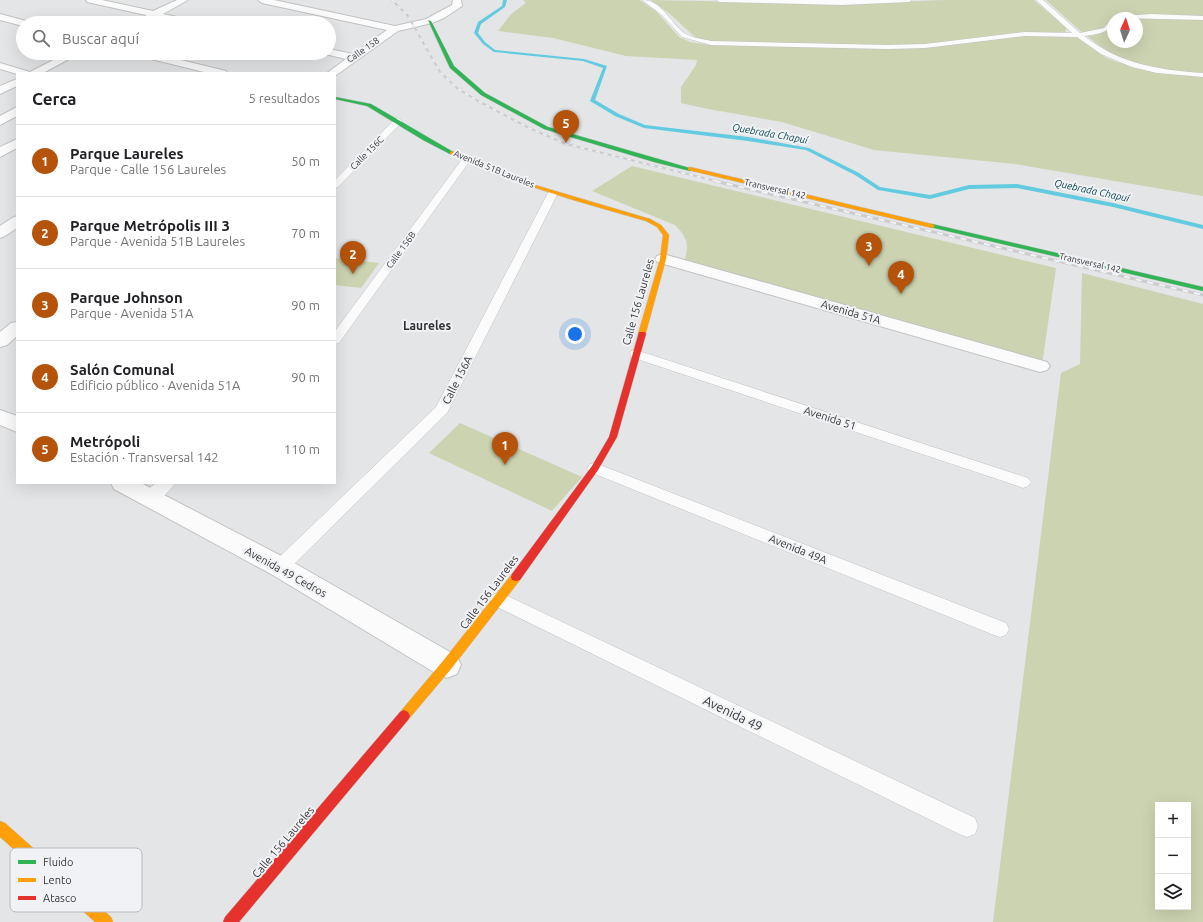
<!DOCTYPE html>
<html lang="es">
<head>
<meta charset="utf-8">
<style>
  body { margin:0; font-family:Ubuntu,sans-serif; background:#f6f6f6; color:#202124 }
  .controls { position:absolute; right:12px; bottom:12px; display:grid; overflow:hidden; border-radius:0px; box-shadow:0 4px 16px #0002 }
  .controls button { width:36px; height:36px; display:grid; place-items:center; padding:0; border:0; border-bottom:1px solid #e0e0e0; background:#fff; color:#202124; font:20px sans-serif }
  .compass { position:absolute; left:1107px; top:12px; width:36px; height:36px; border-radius:50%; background:#fff; box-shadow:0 4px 16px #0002; rotate:4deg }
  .you { position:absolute; left:575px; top:334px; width:14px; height:14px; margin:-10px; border:3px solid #fff; border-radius:50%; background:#1a73e8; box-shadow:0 0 0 6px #1a73e833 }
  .badge { display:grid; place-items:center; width:26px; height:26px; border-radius:50%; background:#b45309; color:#fff; font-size:13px; font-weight:700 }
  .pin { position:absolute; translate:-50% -33px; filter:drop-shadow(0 1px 2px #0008) }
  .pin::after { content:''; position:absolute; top:21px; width:14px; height:12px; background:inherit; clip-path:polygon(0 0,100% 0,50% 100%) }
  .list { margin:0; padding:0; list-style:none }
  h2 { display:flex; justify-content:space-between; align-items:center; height:52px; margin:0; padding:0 16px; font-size:17px }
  h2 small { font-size:13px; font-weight:400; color:#757577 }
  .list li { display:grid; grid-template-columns:26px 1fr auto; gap:12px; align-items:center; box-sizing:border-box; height:72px; padding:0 16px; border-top:1px solid #e0e0e0 }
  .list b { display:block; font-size:15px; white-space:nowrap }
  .list p { margin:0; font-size:13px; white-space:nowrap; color:#757577 }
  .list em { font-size:13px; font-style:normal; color:#757577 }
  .icon { flex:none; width:22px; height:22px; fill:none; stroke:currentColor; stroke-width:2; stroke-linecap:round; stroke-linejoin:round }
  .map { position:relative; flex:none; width:1203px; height:922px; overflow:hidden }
  .search { position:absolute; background:#fff; box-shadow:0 4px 16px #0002; left:16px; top:16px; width:320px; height:44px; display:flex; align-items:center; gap:10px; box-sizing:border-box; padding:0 14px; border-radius:22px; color:#757577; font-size:15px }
  .panel { position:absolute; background:#fff; box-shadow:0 4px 16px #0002; left:16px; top:72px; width:320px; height:412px; border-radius:0px }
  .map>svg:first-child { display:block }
  .green { fill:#ccd3b1; fill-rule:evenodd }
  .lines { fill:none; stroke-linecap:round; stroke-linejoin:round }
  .stream { fill:#62cbdf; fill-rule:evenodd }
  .lane-casing { stroke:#c1c2c3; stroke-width:1 }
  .street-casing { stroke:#c1c2c3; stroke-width:2 }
  .fast-casing { stroke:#c1c2c3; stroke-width:1 }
  .slow-casing { stroke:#c1c2c3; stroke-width:1 }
  .jam-casing { stroke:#c1c2c3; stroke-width:1 }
  .lane { fill:#fbfbfb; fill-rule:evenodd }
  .street { fill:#fbfbfb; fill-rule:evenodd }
  .fast { fill:#30b455; fill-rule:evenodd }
  .slow { fill:#ff9f0a; fill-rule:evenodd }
  .jam { fill:#e5322d; fill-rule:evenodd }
  .rail-far1-casing { stroke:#ccccce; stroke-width:2 }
  .rail-casing { stroke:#ccccce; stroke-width:3 }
  .rail-far1 { stroke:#f0f2f5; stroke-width:1.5; stroke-dasharray:4; stroke-linecap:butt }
  .rail { stroke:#f0f2f5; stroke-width:2; stroke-dasharray:6; stroke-linecap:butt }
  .labels { text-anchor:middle; stroke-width:4; stroke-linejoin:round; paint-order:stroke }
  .far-street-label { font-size:9px; fill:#38383a; stroke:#f0f2f5 }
  .far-water-label { font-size:10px; font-style:italic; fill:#0b4954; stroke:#f0f2f5 }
  .street-label { font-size:11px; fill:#38383a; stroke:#f0f2f5 }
  .neighbourhood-label { font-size:12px; font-weight:bold; fill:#303234; stroke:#f0f2f5 }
  .near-street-label { font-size:13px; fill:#38383a; stroke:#f0f2f5 }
  .key { fill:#f0f2f5; stroke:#b9babd; stroke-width:1 }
  .key-label { font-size:11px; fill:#38383a }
</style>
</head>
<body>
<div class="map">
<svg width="1203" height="922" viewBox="0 0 1203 922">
  <rect width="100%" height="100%" fill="#e3e5e7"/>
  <g class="green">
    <polygon points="523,0 639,0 656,11 679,37 690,42 710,45 886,49 933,47 984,39 1025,36 1060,36 1079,38 1106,58 1120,63 1149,70 1203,77 1203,196 1015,164 874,150 782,122 708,109 681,103 681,87 696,65 697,60 626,56 553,38 498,31 511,14 526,3"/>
    <polygon points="650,0 846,4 943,0 1034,0 1067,28 1065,32 1057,33 1022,33 926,44 888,45 713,42 696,38 670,14"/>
    <path d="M 1046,0 L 1203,0 L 1203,73 C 1179,71 1153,70 1130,62 C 1099,51 1070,21 1046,0 ZM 1113,18 L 1137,18 L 1137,42 L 1113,42 Z"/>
    <path d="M 632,166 L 1056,268 L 1042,365 L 684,263 C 689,244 689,240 675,225 L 592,191 Z"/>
    <polygon points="335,258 379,263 361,288 335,285"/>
    <path d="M 1082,273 L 1203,304 L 1203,922 L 993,922 L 1061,373 L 1080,364 ZM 1158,805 L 1188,805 L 1188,907 L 1158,907 Z"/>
    <polygon points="460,423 582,477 552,511 429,453"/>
  </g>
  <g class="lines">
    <polygon class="stream" points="503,0 507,0 505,7 481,24 478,33 485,42 495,50 584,59 607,66 595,100 619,114 645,125 748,137 809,148 859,173 880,187 930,195 969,185 1017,184 1113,203 1203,225 1203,229 1113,207 1017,188 969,189 930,199 878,190 855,175 806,150 748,141 644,128 615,116 590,101 603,68 583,61 494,52 483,44 474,33 478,22 502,6"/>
    <defs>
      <g id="lane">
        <path d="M 642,0 C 663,0 671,25 686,34 C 692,38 704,39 711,41 L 888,45 L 925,44 L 1025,32 L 1072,33 L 1036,0 L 1043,0 L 1080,33 L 1104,28 L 1113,18 C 1113,33 1097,34 1084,36 C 1120,64 1159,70 1203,73 L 1203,77 L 1157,73 L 1132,67 L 1101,54 L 1077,37 L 1025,36 L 925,48 L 888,49 L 711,45 L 682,37 L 662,15 Z"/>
        <polygon points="716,0 912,0 909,2 842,5 719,2"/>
        <polygon points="1152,14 1203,16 1203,20 1118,18 1121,16"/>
        <polygon points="398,118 402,121 401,123 338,187 335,188 335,180 395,119"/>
        <polygon points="466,157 469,158 469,162 339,343 335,344 335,331 463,158"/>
        <polygon points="553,190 558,193 447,413 286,572 280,574 274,572 271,567 274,562 436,407 548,193"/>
        <polygon points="636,350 1028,478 1031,482 1028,486 1023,488 1018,486 631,357 630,354 631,351"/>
        <polygon points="595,463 1006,623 1009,629 1006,635 1000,637 994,635 590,472 587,468 590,464"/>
        <path d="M 156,483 L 175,483 C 169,493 154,506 142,502 L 140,498 L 142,494 Z"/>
        <polygon points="499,592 975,818 978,826 975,834 967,837 959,834 493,605 490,600 493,595"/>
      </g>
      <g id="street">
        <polygon points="86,0 102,0 153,11 177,0 188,0 163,14 196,21 198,23 180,23 156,17 146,19 146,15 87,2"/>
        <polygon points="258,0 274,0 395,26 426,19 452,5 453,0 461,0 462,6 444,18 432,23 398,31 335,76 335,73 327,73 346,59 325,54 325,53 329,53 329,49 353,54 387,30 262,3"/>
        <polygon points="0,14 26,21 28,23 23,23 23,26 0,20"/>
        <polygon points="67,53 80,53 43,73 17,74 0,69 0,63 30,72"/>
        <polygon points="134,53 152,53 226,71 227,73 208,73 135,55"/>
        <polygon points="17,79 17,86 0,94 0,86"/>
        <polygon points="17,107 17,116 0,125 0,116"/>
        <polygon points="17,139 17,148 0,157 0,147"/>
        <polygon points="17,216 17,228 5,236 0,238 0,226 12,218"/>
        <polygon points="663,254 1047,362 1050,366 1047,370 1040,372 1033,370 657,262 655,259 657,256"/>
        <polygon points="17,322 17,336 7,345 0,347 0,332 11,323"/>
        <polygon points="0,410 17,416 17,432 0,425"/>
        <polygon points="111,483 141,483 289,560 457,656 461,665 457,674 447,678 437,674 271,574 114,489"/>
      </g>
      <g id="fast">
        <polygon points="428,20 431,21 454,66 485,93 548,127 693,169 690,171 654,162 544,129 481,95 450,68"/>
        <polygon points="335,97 371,104 455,153 450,154 423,140 367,106 335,99"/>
        <polygon points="932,224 1203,287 1203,291 930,227 930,225"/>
      </g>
      <g id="slow">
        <path d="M 452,151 L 525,182 L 650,219 L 661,225 L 669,235 L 666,259 L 645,336 L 639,336 L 638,334 L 660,259 L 663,235 L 657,227 L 646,221 C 579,202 513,184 450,154 L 450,152 Z"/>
        <polygon points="690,167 932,224 935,226 932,228 688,170 688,168"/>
        <polygon points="516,573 520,574 521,577 520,580 451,669 408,720 404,722 400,720 398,716 400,712 443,661 512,574"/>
        <polygon points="0,821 5,823 111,917 113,922 95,922 0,837"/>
      </g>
      <g id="jam">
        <polygon points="639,332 645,332 646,334 617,437 598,470 520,580 516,581 512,580 511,577 512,574 592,466 609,437"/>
        <polygon points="404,710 408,712 410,716 408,720 239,922 223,922 225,917 400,712"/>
      </g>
    </defs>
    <use href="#lane" class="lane-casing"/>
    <use href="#street" class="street-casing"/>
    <use href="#fast" class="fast-casing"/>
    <use href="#slow" class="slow-casing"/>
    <use href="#jam" class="jam-casing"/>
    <use href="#lane" class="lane"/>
    <use href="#street" class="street"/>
    <use href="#fast" class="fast"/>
    <use href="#slow" class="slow"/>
    <use href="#jam" class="jam"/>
    <defs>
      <polyline id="rail-far1" points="392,0 408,16 440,72 458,89 478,101 529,128 566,144 720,182"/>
      <polyline id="rail" points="715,181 1203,295"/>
    </defs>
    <use href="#rail-far1" class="rail-far1-casing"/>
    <use href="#rail" class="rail-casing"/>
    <use href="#rail-far1" class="rail-far1"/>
    <use href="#rail" class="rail"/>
  </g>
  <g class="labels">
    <g class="far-street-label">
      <text transform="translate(363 50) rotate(-35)" y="3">Calle 158</text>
      <text transform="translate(367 153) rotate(-45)" y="3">Calle 156C</text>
      <text transform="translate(494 169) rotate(22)" y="3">Avenida 51B Laureles</text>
      <text transform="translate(775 189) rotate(13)" y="3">Transversal 142</text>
      <text transform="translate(401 250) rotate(-54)" y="3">Calle 156B</text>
      <text transform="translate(1090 263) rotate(13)" y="3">Transversal 142</text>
    </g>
    <g class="far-water-label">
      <text transform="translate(770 133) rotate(10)" y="4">Quebrada Chapuí</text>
      <text transform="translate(1092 190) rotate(12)" y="4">Quebrada Chapuí</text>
    </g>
    <g class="street-label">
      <text transform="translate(638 302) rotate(-74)" y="4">Calle 156 Laureles</text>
      <text transform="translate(851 312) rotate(16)" y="4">Avenida 51A</text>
      <text transform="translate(457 380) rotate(-63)" y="4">Calle 156A</text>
      <text transform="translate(830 418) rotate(18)" y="4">Avenida 51</text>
      <text transform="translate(798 549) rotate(22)" y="4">Avenida 49A</text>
      <text transform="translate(286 572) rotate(29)" y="4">Avenida 49 Cedros</text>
      <text transform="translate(489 592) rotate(-53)" y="4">Calle 156 Laureles</text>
      <text transform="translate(283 842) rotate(-50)" y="4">Calle 156 Laureles</text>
    </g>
    <g class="neighbourhood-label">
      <text x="427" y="330">Laureles</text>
    </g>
    <g class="near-street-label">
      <text transform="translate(733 713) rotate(26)" y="5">Avenida 49</text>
    </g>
  </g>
  <rect x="10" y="848" width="132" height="64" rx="6" class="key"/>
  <rect x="18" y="860" width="18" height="4" fill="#30b455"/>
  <rect x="18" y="878" width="18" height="4" fill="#ff9f0a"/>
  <rect x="18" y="896" width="18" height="4" fill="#e5322d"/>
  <g class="key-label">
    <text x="43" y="866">Fluido</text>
    <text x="43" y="884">Lento</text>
    <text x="43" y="902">Atasco</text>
  </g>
</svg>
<div class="controls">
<button>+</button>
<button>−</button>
<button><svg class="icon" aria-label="layers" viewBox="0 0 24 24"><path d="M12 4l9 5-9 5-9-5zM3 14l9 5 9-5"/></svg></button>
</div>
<svg class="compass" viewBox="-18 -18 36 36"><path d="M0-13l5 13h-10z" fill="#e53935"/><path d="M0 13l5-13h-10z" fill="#757577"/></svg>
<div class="you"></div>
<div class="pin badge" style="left:505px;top:465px">1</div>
<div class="pin badge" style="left:353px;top:274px">2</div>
<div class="pin badge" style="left:869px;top:266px">3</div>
<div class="pin badge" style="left:901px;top:294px">4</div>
<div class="pin badge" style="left:566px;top:143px">5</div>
<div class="search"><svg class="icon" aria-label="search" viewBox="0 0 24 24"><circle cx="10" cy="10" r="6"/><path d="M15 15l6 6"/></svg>Buscar aquí</div>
<section class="panel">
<h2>Cerca<small>5 resultados</small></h2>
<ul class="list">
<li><span class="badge">1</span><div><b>Parque Laureles</b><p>Parque · Calle 156 Laureles</p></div><em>50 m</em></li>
<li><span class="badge">2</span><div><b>Parque Metrópolis III 3</b><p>Parque · Avenida 51B Laureles</p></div><em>70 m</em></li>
<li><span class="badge">3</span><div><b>Parque Johnson</b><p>Parque · Avenida 51A</p></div><em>90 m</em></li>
<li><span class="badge">4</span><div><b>Salón Comunal</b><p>Edificio público · Avenida 51A</p></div><em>90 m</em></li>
<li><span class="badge">5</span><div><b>Metrópoli</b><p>Estación · Transversal 142</p></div><em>110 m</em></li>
</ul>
</section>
</div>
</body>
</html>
